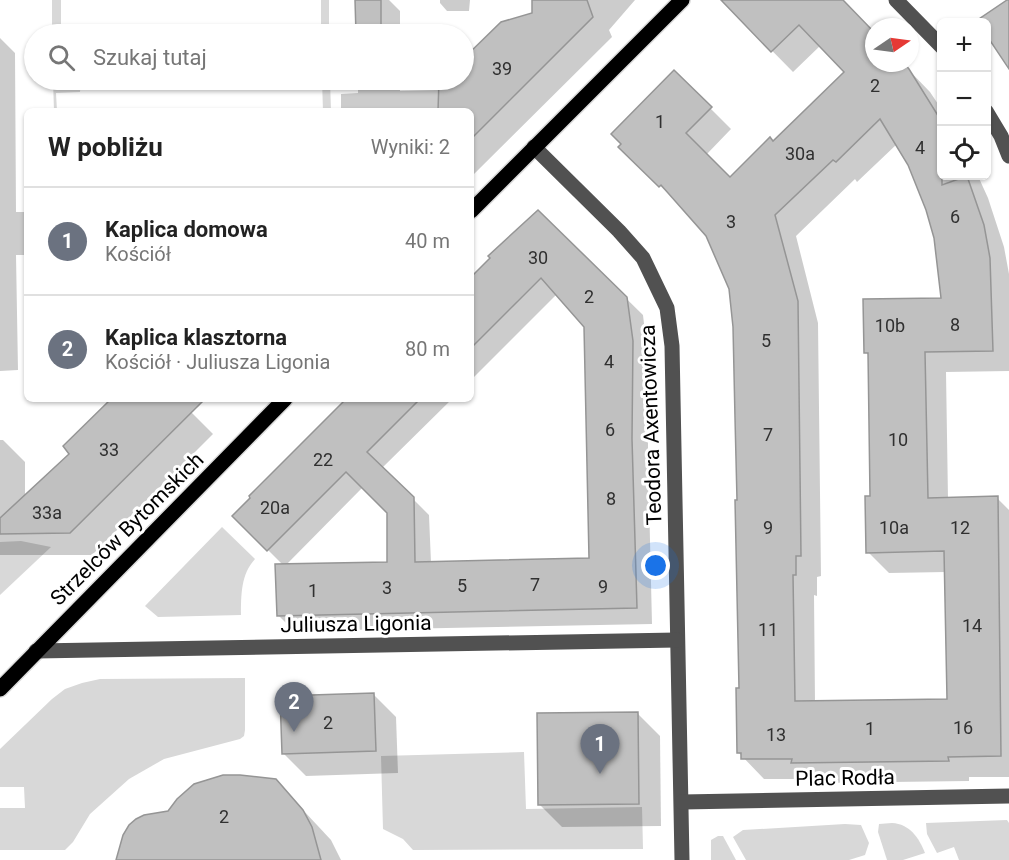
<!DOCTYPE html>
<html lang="pl">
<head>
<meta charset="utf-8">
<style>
  body { margin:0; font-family:Roboto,sans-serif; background:#f6f6f6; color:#222 }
  .controls { position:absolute; right:18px; top:18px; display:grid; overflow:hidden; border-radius:9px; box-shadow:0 2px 4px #0004 }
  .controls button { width:54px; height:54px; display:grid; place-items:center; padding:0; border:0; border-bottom:2px solid #e0e0e0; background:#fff; color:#222; font:30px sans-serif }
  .compass { position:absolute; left:865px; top:18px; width:54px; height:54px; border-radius:50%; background:#fff; box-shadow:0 2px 4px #0004; rotate:77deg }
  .you { position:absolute; left:656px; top:566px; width:21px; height:21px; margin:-15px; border:4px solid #fff; border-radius:50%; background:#1a73e8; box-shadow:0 0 0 9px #1a73e833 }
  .badge { display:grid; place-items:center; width:39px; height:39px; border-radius:50%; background:#111827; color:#fff; font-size:20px; font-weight:700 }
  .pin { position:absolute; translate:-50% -50px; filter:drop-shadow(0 2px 3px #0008) }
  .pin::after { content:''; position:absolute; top:32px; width:21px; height:18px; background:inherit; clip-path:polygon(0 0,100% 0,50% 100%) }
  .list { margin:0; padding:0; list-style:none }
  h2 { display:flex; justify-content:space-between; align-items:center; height:78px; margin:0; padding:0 24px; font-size:26px }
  h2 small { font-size:20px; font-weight:400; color:#767676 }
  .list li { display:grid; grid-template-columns:39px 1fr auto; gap:18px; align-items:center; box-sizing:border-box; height:108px; padding:0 24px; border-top:2px solid #e0e0e0 }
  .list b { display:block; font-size:22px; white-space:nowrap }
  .list p { margin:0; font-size:20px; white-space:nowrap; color:#767676 }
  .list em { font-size:20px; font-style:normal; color:#767676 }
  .icon { flex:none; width:33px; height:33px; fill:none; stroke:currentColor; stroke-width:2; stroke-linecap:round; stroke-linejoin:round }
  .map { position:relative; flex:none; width:1009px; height:860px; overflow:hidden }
  .search { position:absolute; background:#fff; box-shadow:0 2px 4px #0004; left:24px; top:24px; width:450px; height:66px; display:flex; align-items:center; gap:15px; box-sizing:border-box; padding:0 21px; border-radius:33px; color:#767676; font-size:22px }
  .panel { position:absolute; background:#fff; box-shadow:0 2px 4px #0004; left:24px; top:108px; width:450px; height:294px; border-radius:9px }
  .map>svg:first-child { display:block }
  .green { fill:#d8d8d8 }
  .shadow { fill:#0003; fill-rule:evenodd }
  .building { fill:#c0c0c0; stroke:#959595; stroke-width:1.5; fill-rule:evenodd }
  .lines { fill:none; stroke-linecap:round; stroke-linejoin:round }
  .major-casing { stroke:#dbdbdb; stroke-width:18 }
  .minor { stroke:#515151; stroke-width:15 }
  .major { stroke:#000; stroke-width:15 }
  .labels { text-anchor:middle; stroke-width:6; stroke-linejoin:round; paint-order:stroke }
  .number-label { font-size:18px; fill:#303030 }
  .street-label { font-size:21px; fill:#000; stroke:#fff }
</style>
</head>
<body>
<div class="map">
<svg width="1009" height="860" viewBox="0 0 1009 860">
  <rect width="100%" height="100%" fill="#fff"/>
  <g class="green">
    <rect x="52" y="0" width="9" height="34"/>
    <rect x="321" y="0" width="8" height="34"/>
    <polygon points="53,80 81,80 80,92 56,93 57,111 54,111"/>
    <polygon points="322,80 330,80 331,111 323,111"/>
    <path d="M 222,527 L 255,559 C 241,574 241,595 241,615 L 158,617 L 145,606 Z"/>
    <polygon points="21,541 51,547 0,595 0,542"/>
    <polygon points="245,678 245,730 244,736 240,739 164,759 129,779 90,814 73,842 65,850 0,850 0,808 25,808 24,787 0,787 0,749 52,699 65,689 82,683 100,679"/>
    <polygon points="524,752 526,809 642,807 643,849 413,850 403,839 383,829 381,756"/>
    <polygon points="1007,820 1009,823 1009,860 959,860 954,847 937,853 927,834 926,823"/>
    <path d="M 892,823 C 910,824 919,838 925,853 L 903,860 L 887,860 L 878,832 L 879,824 Z"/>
    <polygon points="845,824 861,825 869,843 865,855 849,860 746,860 733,837 743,830"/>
    <polygon points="718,836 723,836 736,860 711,860 711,840"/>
  </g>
  <g class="shadow">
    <polygon points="357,0 389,0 400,11 400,34 357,34"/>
    <polygon points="440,0 470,0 469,11 447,11 440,3"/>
    <polygon points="534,0 635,0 609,30 612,37 471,177 471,111 341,111 341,94 358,93 358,80 400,80 400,91 440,90 441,80 464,80 464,60 502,23 533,15"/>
    <path d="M 746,0 L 842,0 L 874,33 L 874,63 L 902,63 L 930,92 L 942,110 L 942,176 L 978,176 L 988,198 L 1004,247 L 1009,274 L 1009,371 L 946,372 L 948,499 L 997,498 L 1009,510 L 1009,777 L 969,777 L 969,781 L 814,783 L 809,779 L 764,779 L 739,753 L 740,690 L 738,502 L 734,326 L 731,289 L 707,235 L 681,206 L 620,147 L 674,72 L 731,129 L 706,155 L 730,179 L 773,143 L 846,72 L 821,45 L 793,72 L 734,12 ZM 897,144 L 906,157 L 928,209 L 936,238 L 942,299 L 866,352 L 869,356 L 872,498 L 868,552 L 889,573 L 946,572 L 949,701 L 815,702 L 814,595 L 817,596 L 817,577 L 821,576 L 818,323 L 796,236 L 855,179 L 857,182 Z"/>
    <polygon points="0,38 15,53 16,212 27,212 27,255 16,255 18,370 0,371"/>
    <path d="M 538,212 L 643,315 L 648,358 L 648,456 L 652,624 L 294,631 L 278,615 L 284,566 L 234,516 L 347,399 L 452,399 L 382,468 L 429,515 L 431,563 L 591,560 L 586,326 L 557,294 L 471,380 L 471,277 ZM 363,487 L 389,513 L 389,564 L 285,566 Z"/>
    <polygon points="113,399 178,399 213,434 92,555 0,555 0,440 3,440 25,462 25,497 71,455"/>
    <polygon points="374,695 396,717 398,773 306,776 283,753"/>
    <polygon points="637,713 660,736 661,826 562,827 540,805"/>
    <polygon points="275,780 331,840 341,860 121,860 169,813"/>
  </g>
  <g class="building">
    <polygon points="355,0 381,0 381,34 356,34"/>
    <polygon points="532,0 587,0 593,17 471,139 471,111 438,111 439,80 464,80 464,58 501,22 532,13"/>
    <path d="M 721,0 L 843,0 L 874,32 L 874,63 L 904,63 L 909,69 L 942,122 L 942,185 L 967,176 L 984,225 L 990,258 L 993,351 L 925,352 L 928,498 L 998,496 L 1001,756 L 948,757 L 949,761 L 791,763 L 792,759 L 741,759 L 741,753 L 737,753 L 736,688 L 739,688 L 735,500 L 737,500 L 735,418 L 733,327 L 729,289 L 706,236 L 661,185 L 659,187 L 618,147 L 621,144 L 611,134 L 674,70 L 712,107 L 686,133 L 730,177 L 770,137 L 773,141 L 844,72 L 799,25 L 771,52 ZM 880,119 L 908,165 L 926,210 L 934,238 L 941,298 L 863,299 L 864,353 L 868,353 L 870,496 L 865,496 L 866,553 L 944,551 L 947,699 L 795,701 L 793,575 L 796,575 L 796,556 L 801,556 L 798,301 L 775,215 L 833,160 L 836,162 Z"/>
    <polygon points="1007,0 1009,0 1009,69 987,36 987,22 976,21"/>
    <polygon points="538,210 627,297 633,341 632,439 637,608 277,616 275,564 387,562 387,513 346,472 267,551 232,516 250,498 249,496 346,399 420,399 367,452 414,497 415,562 589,558 584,327 541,278 471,348 471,277 490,258 488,256"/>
    <polygon points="111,399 205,399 70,533 0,534 0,518 69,454 63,446"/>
    <polygon points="374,693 376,751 282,754 280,696"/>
    <polygon points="638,712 639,804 538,805 537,713"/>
    <polygon points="223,775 240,775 276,779 303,810 312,827 321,860 116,860 123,835 129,825 136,819 144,815 168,811 177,799 194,784"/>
  </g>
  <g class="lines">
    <defs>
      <g id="major">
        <polyline points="471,211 682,0"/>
        <polyline points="0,689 285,399"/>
      </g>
    </defs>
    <use href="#major" class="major-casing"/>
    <g class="minor">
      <polyline points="896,0 942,47"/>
      <polyline points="986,111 1001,136 1009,156"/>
      <polyline points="534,147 619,231 643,258 667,308 672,346 682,860"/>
      <polyline points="36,651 677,640"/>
      <polyline points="682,802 1009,796"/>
    </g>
    <use href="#major" class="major"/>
  </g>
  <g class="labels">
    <g class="number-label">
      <text x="502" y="75">39</text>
      <text x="875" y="92">2</text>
      <text x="660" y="128">1</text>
      <text x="920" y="154">4</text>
      <text x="800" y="160">30a</text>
      <text x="955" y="223">6</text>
      <text x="731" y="228">3</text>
      <text x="538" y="264">30</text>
      <text x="589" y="303">2</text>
      <text x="955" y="331">8</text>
      <text x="890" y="332">10b</text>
      <text x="766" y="347">5</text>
      <text x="609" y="368">4</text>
      <text x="610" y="436">6</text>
      <text x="768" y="441">7</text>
      <text x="898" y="446">10</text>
      <text x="109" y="456">33</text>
      <text x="323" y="466">22</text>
      <text x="611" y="505">8</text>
      <text x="275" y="514">20a</text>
      <text x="47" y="519">33a</text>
      <text x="768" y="534">9</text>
      <text x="894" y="534">10a</text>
      <text x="960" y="534">12</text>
      <text x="535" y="591">7</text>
      <text x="462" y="592">5</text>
      <text x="603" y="593">9</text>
      <text x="387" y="594">3</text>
      <text x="313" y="597">1</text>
      <text x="972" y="632">14</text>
      <text x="768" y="636">11</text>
      <text x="328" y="729">2</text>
      <text x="963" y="734">16</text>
      <text x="870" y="735">1</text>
      <text x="776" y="741">13</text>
      <text x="224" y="823">2</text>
    </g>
    <g class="street-label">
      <text transform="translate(651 425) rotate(-92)" y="7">Teodora Axentowicza</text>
      <text transform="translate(127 529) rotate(-45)" y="7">Strzelców Bytomskich</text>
      <text transform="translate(356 624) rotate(-1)" y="7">Juliusza Ligonia</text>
      <text transform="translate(845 778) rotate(-1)" y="7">Plac Rodła</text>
    </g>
  </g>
</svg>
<div class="controls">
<button>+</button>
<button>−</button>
<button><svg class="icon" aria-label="locate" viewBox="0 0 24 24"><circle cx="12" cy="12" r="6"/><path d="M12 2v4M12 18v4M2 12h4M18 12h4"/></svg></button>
</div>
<svg class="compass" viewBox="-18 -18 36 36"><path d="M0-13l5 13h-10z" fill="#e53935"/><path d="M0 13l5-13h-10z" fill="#767676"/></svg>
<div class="you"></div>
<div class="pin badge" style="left:600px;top:774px;background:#6b7280">1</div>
<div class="pin badge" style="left:294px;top:732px;background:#6b7280">2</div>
<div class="search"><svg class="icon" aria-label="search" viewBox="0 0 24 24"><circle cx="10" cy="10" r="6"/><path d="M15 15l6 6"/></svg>Szukaj tutaj</div>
<section class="panel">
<h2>W pobliżu<small>Wyniki: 2</small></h2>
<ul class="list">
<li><span class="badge" style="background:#6b7280">1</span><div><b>Kaplica domowa</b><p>Kościół</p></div><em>40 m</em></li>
<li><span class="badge" style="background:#6b7280">2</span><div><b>Kaplica klasztorna</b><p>Kościół · Juliusza Ligonia</p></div><em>80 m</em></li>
</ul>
</section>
</div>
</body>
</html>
